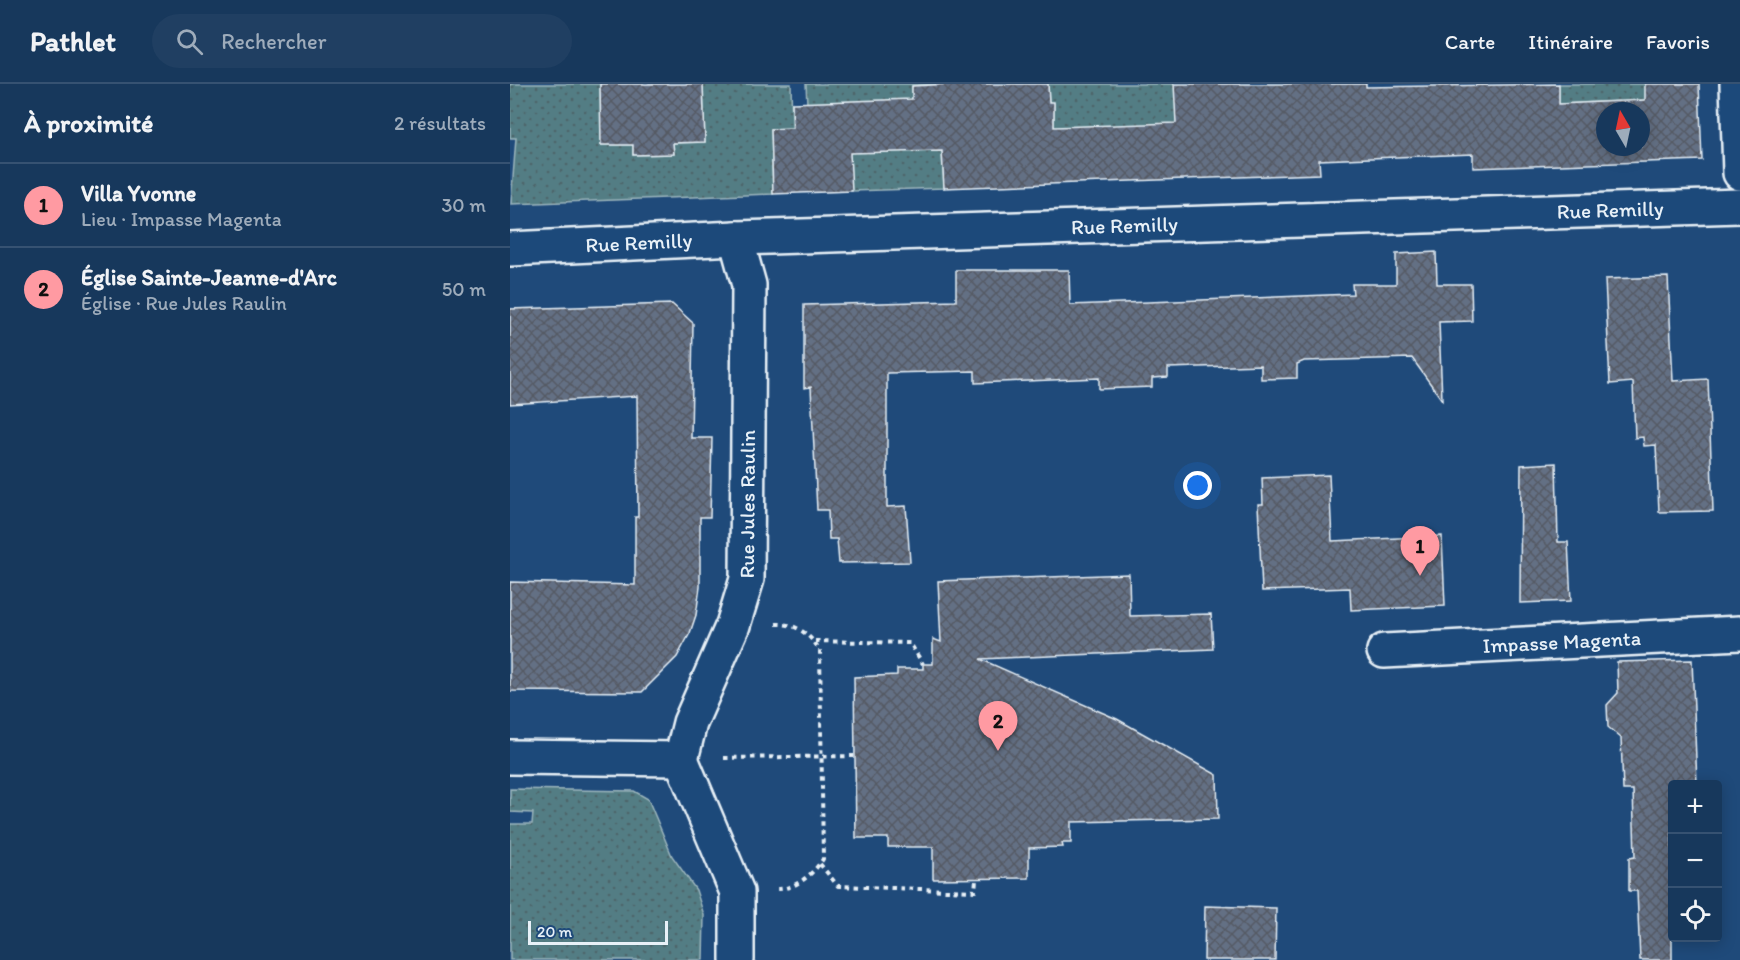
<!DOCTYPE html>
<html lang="fr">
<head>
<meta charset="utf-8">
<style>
  body { margin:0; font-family:Itim,sans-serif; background:#203f62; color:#f1f3f6 }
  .controls { position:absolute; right:18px; bottom:18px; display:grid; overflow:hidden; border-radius:6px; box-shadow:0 3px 15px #0003 }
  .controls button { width:54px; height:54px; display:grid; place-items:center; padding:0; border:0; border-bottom:2px solid #365272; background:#17385c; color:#f1f3f6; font:30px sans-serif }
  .compass { position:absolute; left:1086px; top:18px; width:54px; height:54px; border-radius:50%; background:#17385c; box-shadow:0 3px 15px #0003; rotate:351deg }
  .scale { position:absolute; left:18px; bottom:15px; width:140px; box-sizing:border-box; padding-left:6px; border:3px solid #e8f1f8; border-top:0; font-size:16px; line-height:21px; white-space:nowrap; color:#e8f1f8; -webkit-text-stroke:4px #1f4a7a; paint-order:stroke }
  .you { position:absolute; left:688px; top:402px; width:21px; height:21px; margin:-15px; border:4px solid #fff; border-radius:50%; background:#1a73e8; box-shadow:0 0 0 9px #1a73e833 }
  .badge { display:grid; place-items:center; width:39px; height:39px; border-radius:50%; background:#ff9aa2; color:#111; font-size:20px; font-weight:700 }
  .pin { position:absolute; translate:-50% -50px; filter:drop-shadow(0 2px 3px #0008) }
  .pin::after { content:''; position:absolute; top:32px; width:21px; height:18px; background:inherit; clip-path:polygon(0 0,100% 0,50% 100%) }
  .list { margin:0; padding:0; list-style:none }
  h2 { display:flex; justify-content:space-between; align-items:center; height:78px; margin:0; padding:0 24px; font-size:26px }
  h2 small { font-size:20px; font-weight:400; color:#9eacbb }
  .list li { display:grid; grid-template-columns:39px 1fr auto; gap:18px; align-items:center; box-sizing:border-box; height:84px; padding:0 24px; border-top:2px solid #365272 }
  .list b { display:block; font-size:22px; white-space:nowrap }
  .list p { margin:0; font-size:20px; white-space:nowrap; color:#9eacbb }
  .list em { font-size:20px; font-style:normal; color:#9eacbb }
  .icon { flex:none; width:33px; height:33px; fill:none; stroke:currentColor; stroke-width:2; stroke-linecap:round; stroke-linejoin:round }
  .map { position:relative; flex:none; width:1230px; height:876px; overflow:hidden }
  header { display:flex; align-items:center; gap:36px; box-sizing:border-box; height:84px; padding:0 30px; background:#17385c; border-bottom:2px solid #365272 }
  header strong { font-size:28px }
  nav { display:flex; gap:33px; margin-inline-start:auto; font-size:21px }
  .search { width:420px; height:54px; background:#203f62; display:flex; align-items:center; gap:15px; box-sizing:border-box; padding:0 21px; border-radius:33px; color:#9eacbb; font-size:22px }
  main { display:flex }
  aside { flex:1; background:#17385c }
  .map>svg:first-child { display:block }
  .garden { fill:url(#garden-dots); stroke:#9eb7be; stroke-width:1.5 }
  .building { fill:url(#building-cross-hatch); stroke:#e8f1f8; stroke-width:1.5; fill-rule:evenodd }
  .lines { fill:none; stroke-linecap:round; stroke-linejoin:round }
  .street-casing { stroke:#e8f1f8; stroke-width:38 }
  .secondary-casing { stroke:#e8f1f8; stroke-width:38 }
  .path { stroke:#e8f1f8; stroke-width:4; stroke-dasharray:4.5 4.5; stroke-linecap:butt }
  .street { stroke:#1f4a7a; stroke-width:33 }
  .secondary { stroke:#1f4a7a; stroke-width:33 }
  .labels { text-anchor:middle; stroke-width:6; stroke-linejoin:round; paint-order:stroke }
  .street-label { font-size:21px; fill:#e8f1f8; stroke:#1f4a7a }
</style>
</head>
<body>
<header>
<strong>Pathlet</strong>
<div class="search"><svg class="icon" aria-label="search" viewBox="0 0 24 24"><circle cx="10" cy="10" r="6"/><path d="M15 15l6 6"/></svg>Rechercher</div>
<nav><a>Carte</a><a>Itinéraire</a><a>Favoris</a></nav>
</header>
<main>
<aside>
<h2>À proximité<small>2 résultats</small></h2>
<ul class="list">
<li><span class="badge">1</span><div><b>Villa Yvonne</b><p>Lieu · Impasse Magenta</p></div><em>30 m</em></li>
<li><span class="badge">2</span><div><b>Église Sainte-Jeanne-d'Arc</b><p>Église · Rue Jules Raulin</p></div><em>50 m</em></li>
</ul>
</aside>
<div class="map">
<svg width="1230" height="876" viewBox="0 0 1230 876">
  <defs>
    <pattern id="garden-dots" width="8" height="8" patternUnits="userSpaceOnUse" patternTransform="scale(1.5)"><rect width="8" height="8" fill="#537d84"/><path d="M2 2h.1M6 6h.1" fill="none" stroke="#4d656a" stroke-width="1.8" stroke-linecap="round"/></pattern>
    <pattern id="building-cross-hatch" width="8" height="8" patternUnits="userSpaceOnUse" patternTransform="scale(1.5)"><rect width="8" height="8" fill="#646f84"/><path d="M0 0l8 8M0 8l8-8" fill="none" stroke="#545a64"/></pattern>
  </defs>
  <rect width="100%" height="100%" fill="#1f4a7a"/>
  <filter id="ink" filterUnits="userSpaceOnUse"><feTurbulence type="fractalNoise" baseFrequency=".0167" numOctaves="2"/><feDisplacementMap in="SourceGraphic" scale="12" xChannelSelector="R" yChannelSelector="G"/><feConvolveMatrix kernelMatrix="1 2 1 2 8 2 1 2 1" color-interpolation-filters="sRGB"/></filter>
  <g filter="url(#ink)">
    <g class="garden">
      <polygon points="0,0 90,0 91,61 123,61 123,71 164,70 163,59 195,58 193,0 281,0 282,44 261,45 263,110 1,120 6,54 0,54"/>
      <polygon points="296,0 442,0 402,2 403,68 432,67 434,104 342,107 297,19"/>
      <polygon points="538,0 664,0 759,40 544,53 544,19 539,18"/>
      <polygon points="1049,0 1135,0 1161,15 1125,16 1125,27 1108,17 1049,20"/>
      <polygon points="0,705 124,707 138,715 162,772 186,806 194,831 193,876 0,876 0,740 22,740 23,729 0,728"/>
    </g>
    <g class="building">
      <polygon points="90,0 193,0 195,58 163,59 164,70 123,71 123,61 91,61"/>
      <path d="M 442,0 L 538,0 L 539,18 L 544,18 L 544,43 L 666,39 L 664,0 L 856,0 L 856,3 L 1049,0 L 1049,20 L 1135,16 L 1135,0 L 1189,0 L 1192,76 L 963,84 L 963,70 L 809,76 L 810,90 L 434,104 L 432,67 L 340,69 L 342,107 L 263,110 L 261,45 L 283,44 L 282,19 L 402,15 L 402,2 ZM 1095,27 L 1131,27 L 1131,63 L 1095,63 Z"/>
      <polygon points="926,168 927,200 961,200 962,237 929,238 932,316 902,274 794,277 787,280 787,294 751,295 751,281 658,284 658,293 642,294 642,303 589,305 589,294 465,299 465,287 377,289 377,423 396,422 400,478 329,479 327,455 319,455 318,426 307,426 301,303 294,304 294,221 446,217 446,186 559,186 560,221 843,210 842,200 886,200 886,170"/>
      <polygon points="1158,193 1163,297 1198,295 1203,427 1149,428 1146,361 1134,362 1133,353 1125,354 1123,298 1100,300 1095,195"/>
      <polygon points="162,220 183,239 181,354 202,354 200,433 190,433 190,503 186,531 180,549 167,573 132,608 0,607 0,498 125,501 125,433 128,433 127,312 0,320 0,225"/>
      <polygon points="1046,379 1048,458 1058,458 1061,517 1010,519 1011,381"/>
      <polygon points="819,391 822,457 932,452 935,522 841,526 840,504 752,507 748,420 753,420 752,394"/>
      <polygon points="619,490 620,532 701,530 703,565 470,575 607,635 707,691 708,735 561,738 561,759 552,759 553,763 519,764 519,794 423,795 423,763 378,763 378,754 346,754 344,593 387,591 387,585 413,585 413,580 423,580 423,555 431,558 428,497"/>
      <polygon points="1182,576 1187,700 1162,700 1162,876 1130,876 1127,807 1119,807 1119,774 1125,773 1123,706 1113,706 1111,654 1098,643 1097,621 1108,609 1107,578"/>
      <polygon points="695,822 766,824 765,876 694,876"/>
    </g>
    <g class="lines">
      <defs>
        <g id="street">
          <polyline points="1227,0 1230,89"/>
          <path id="s1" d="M 874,567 L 1230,549"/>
          <polyline points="0,673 171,675"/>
          <path id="s2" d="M 171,675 L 180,639 L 223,541 L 237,495 L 239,201 L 226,154"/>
          <polyline points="171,675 227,808 227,876"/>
        </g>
        <g id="secondary">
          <path id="s3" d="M 0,165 L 226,154 L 1230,122"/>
        </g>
      </defs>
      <use href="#street" class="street-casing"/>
      <use href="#secondary" class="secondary-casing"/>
      <g class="path">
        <path d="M 266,540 C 286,539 299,550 310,566 L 313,775 C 303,790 286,805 267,805"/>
        <polyline points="305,557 400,559 413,580"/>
        <polyline points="214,674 344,672"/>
        <polyline points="310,780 328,802 465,807 466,795"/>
      </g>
      <use href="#street" class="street"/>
      <use href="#secondary" class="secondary"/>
    </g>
  </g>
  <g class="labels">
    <g class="street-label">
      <text dy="7" stroke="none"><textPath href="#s3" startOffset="1101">Rue Remilly</textPath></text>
      <text dy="7" stroke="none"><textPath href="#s3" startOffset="615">Rue Remilly</textPath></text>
      <text dy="7" stroke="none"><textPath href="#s3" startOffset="129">Rue Remilly</textPath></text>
      <text dy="7" stroke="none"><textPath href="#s2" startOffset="267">Rue Jules Raulin</textPath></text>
      <text dy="7" stroke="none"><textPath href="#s1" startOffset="178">Impasse Magenta</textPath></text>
    </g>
  </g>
</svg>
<div class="controls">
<button>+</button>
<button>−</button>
<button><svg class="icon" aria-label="locate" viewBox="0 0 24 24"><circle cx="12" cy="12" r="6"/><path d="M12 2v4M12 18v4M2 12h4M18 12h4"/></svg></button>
</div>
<svg class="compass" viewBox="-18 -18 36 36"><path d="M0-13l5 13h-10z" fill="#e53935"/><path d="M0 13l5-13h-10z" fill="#9eacbb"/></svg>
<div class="scale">20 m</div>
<div class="you"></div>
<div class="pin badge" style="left:910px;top:492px">1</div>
<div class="pin badge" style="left:488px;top:667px">2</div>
</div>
</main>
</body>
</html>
